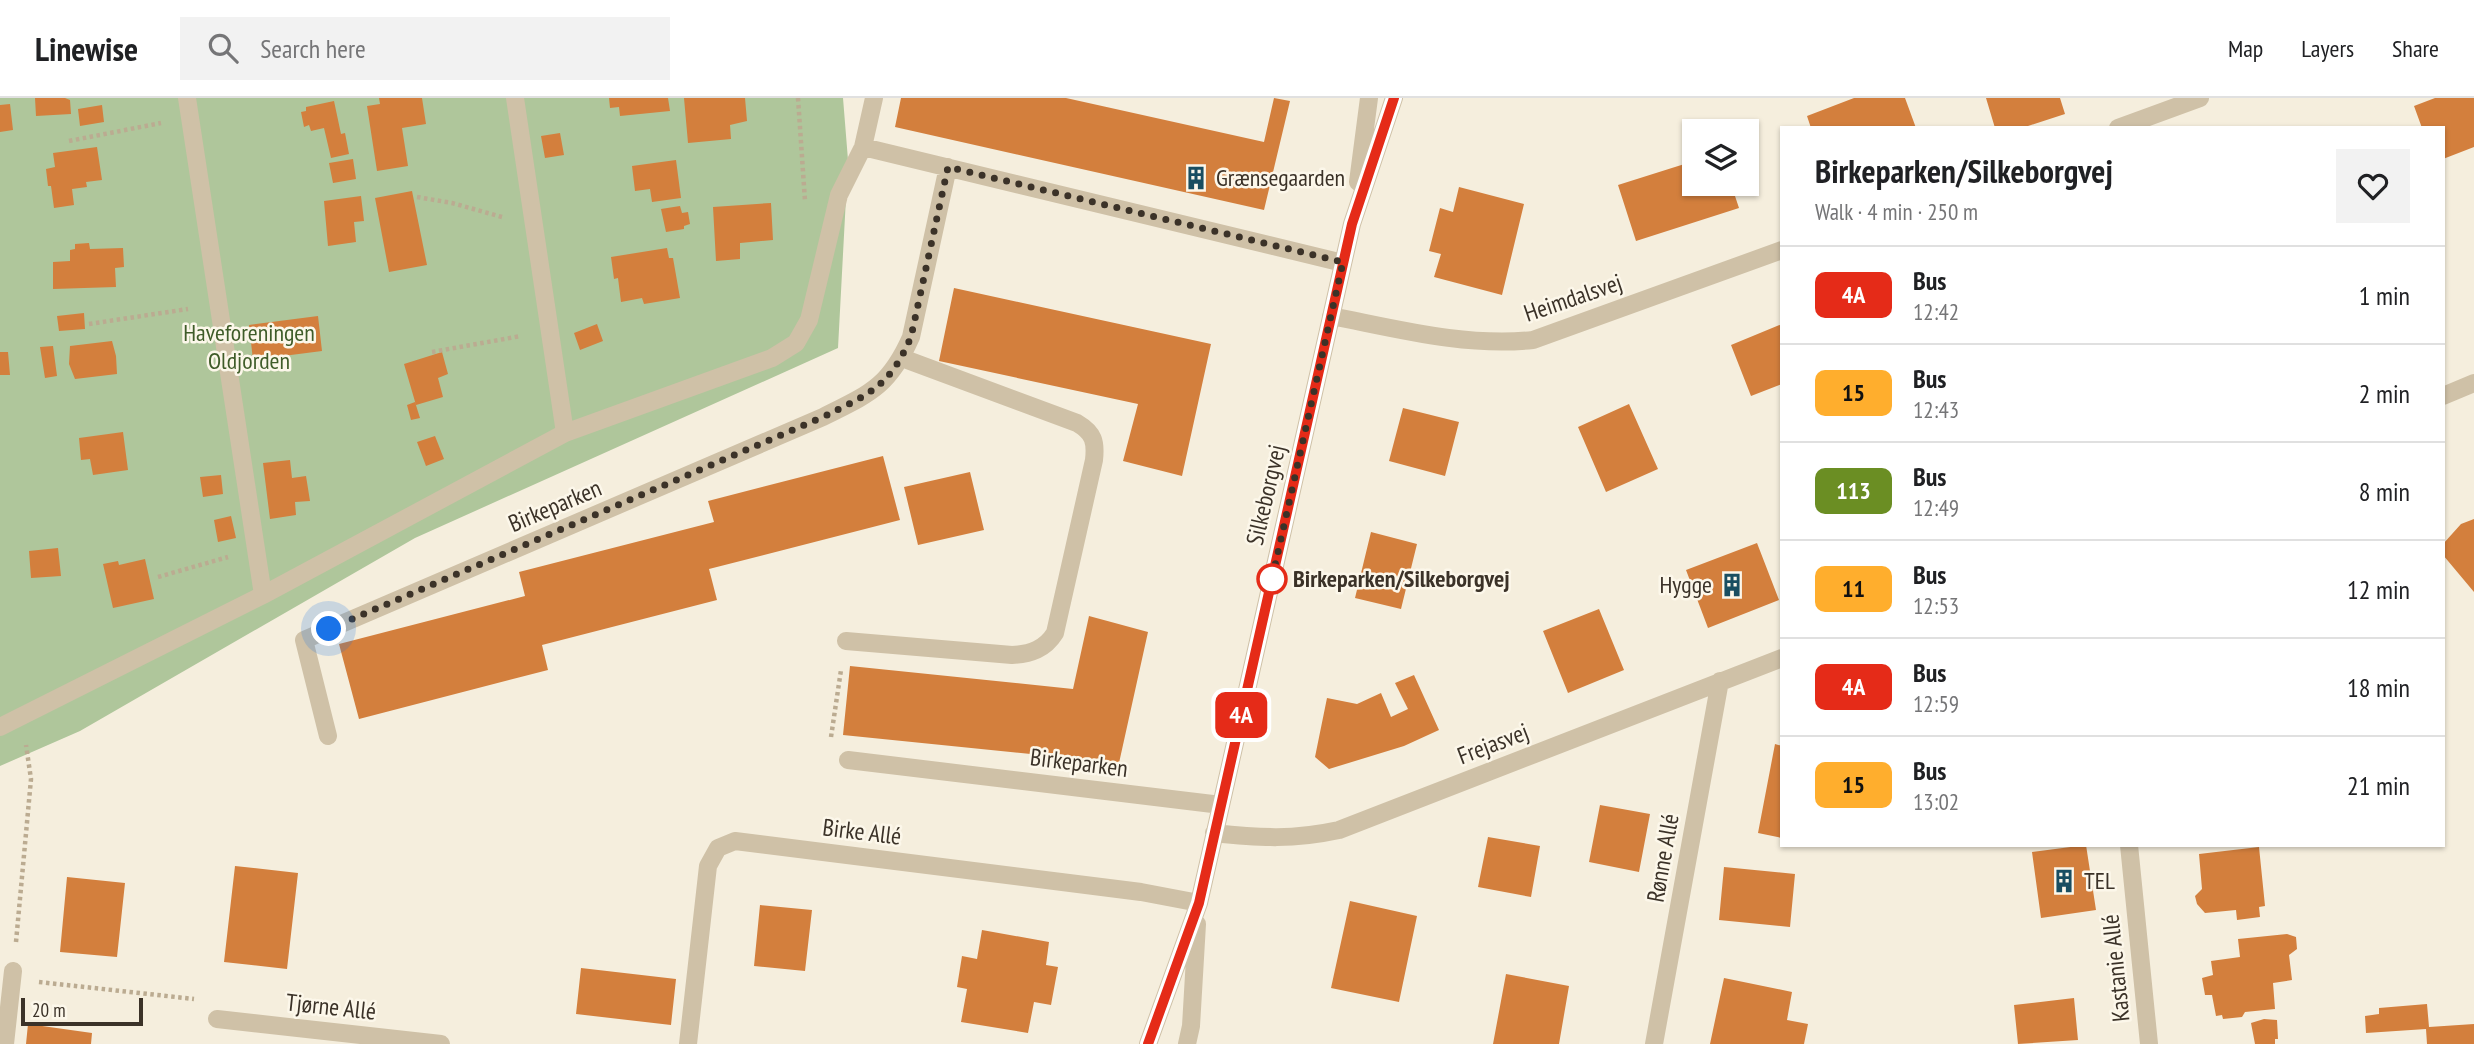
<!DOCTYPE html>
<html lang="en">
<head>
<meta charset="utf-8">
<style>
	:root { --surface:#fff; --page:#f2f2f2; --text:#202124; --muted:#757577; --line:#e0e0e0 }
	body { margin:0; font-family:"PT Sans Narrow",sans-serif; background:var(--page); color:var(--text); height:100vh; display:flex; flex-direction:column; font-size:26px; white-space:nowrap }
	* { box-sizing:border-box; margin:0 }
	p { font-size:23px; color:var(--muted) }
	.icon { flex:none; width:38px; height:38px; fill:none; stroke:currentColor; stroke-width:2; stroke-linecap:round; stroke-linejoin:round }
	.map { position:relative; flex:1; overflow:hidden }
	.side { position:absolute; left:1780px; top:28px; width:665px; height:721px; display:flex; flex-direction:column; background:var(--surface); border-radius:0px; box-shadow:0 2px 5px #0004 }
	.side>* { flex:none }
	.badge { padding:0 14px; border-radius:10px; font-size:24px; line-height:46px }
	.controls { position:absolute; left:1682px; top:21px; display:grid; gap:14px }
	.controls a { display:grid; place-items:center; width:77px; height:77px; border-radius:0px; background:var(--surface); box-shadow:0 2px 5px #0004; font-size:35px }
	.scale { position:absolute; left:21px; bottom:18px; width:122px; box-sizing:border-box; padding-left:7px; border:4px solid #3b3228; border-top:0; font-size:19px; line-height:24px; white-space:nowrap; color:#3b3228; -webkit-text-stroke:5px #fcf7ea; paint-order:stroke }
	.you { position:absolute; width:35px; height:35px; margin:-18px; border:5px solid #fff; border-radius:50%; background:#1a73e8; box-shadow:0 0 0 10px #1a73e833 }
	.map>.badge { position:absolute; translate:-50% -50%; box-shadow:0 0 0 4px #fff }
	.round { display:grid; place-items:center; flex:none; width:74px; height:74px; border-radius:0px; background:var(--page) }
	.overview { display:flex; align-items:center; justify-content:space-between; height:119px; padding:0 35px }
	h1 { font-size:33px; font-weight:700; line-height:52px }
	ul { padding:0; list-style:none }
	li { display:flex; align-items:center; gap:21px; height:98px; padding:0 35px; border-top:2px solid var(--line) }
	li div { flex:1 }
	li b { display:block; font-size:26px }
	li em { font-style:normal }
	li .badge { min-width:77px; font-weight:700; text-align:center }
	header { display:flex; align-items:center; gap:42px; box-sizing:border-box; height:98px; padding:0 35px; background:var(--surface); border-bottom:2px solid var(--line) }
	header strong { font-size:33px }
	nav { display:flex; gap:38px; margin-inline-start:auto; font-size:24px }
	.search { width:490px; height:63px; background:var(--page); display:flex; align-items:center; gap:18px; box-sizing:border-box; padding:0 24px; border-radius:0px; color:var(--muted); font-size:26px }
	.map>svg:first-child { display:block }
	.green { fill:#afc69b }
	.building { fill:#d37f3d }
	.lines { fill:none; stroke-linecap:round; stroke-linejoin:round }
	.path { stroke:#bbab91; stroke-width:4.5; stroke-dasharray:3.5 3.5; stroke-linecap:butt }
	.minor { stroke:#cfc1a7; stroke-width:18 }
	.line-casing { stroke:#fff; stroke-width:16 }
	.line { stroke:#e52b18; stroke-width:10 }
	.walk { stroke:#3b3228; stroke-width:7; stroke-dasharray:0 12.6 }
	.stop-dot { fill:#fff; stroke:#e52b18; stroke-width:3.5 }
	.labels { text-anchor:middle; stroke-width:5; stroke-linejoin:round; paint-order:stroke }
	.poi-label { font-size:24px; fill:#3b3228; stroke:#fcf7ea; text-anchor:start }
	.street-label { font-size:24px; fill:#3b3228; stroke:#fcf7ea }
	.park-label { font-size:24px; fill:#3f5c29; stroke:#fcf7ea }
	.stop-label { font-size:24px; font-weight:bold; fill:#3b3228; stroke:#fcf7ea; text-anchor:start }
</style>
</head>
<body>
<header>
<strong>Linewise</strong>
<div class="search"><svg class="icon" aria-label="search" viewBox="0 0 24 24"><circle cx="10" cy="10" r="6"/><path d="M15 15l6 6"/></svg>Search here</div>
<nav><a>Map</a><a>Layers</a><a>Share</a></nav>
</header>
<div class="map">
<svg width="2474" height="946" viewBox="0 0 2474 946">
	<rect width="100%" height="100%" fill="#f5eedd"/>
	<!-- green -->
	<path class="green" d="M0,0H843L848,62L838,250L415,440L80,633L0,668Z"/>
	<!-- building -->
	<path class="building" d="M35,0H65L70,2L71,16L36,18Z
		M379,0H422L426,26L402,30L408,68L377,73L367,8L380,6Z
		M609,0H668L670,13L620,18L619,9L610,10Z
		M684,0H745L747,23L730,27L731,41L688,45Z
		M901,0H1066L1264,44L1274,0L1290,3L1264,112L895,29Z
		M1854,0H1905L1916,30H1811L1807,18Z
		M1986,0H2060L2065,16L2022,30H1995Z
		M2435,0H2474V49L2443,61V30H2422L2414,8Z
		M334,3L341,36L345,35L349,56L331,60L324,30L311,33L309,27L304,29L301,14L306,13V9Z
		M10,6L13,32L0,34V7Z
		M102,7L104,24L80,28L78,11Z
		M560,35L564,57L545,60L541,38Z
		M97,49L102,82L86,84L87,89L72,91L74,107L54,110L51,88H48L46,71L55,69L53,55Z
		M353,61L356,81L333,85L329,65Z
		M676,62L681,100L652,104L650,91L635,93L632,68Z
		M1694,63V86H1731L1739,110L1636,143L1618,87Z
		M1459,89L1524,106L1502,197L1434,179L1441,156L1429,153L1440,110L1453,114Z
		M412,93L427,167L389,174L375,100Z
		M361,98L364,123L354,124L356,144L328,148L324,103Z
		M771,105L773,142L740,145V161L716,163L713,109Z
		M680,108L682,115L688,114L690,126L684,128V131L666,134L661,111Z
		M89,145L90,151L123,150L124,169L115,170L116,189L53,191V164L70,163V152L75,151V146Z
		M667,150L669,160H673L680,200L644,206L642,200L621,204L618,180L614,181L611,159Z
		M954,190L1211,246L1182,378L1123,363L1138,306L939,263Z
		M84,215L85,231L59,233L57,218Z
		M318,218L322,253L253,262L249,227Z
		M597,226L603,243L580,252L574,235Z
		M1782,226V286L1751,298L1731,247Z
		M112,243L116,258L117,276L75,281L69,266L70,248Z
		M53,248L57,278L45,280L40,249Z
		M0,254H8L10,277H0Z
		M442,254L448,276L438,280L443,299L416,307L404,266Z
		M415,304L420,320L411,322L407,307Z
		M1629,306L1658,371L1606,394L1578,329Z
		M1403,310L1459,324L1445,378L1389,363Z
		M123,334L128,372L93,377L90,361L81,362L79,340Z
		M435,338L444,361L426,368L417,344Z
		M883,358L900,422L709,471L717,502L542,547L548,572L359,621L339,546L525,498L519,474L714,424L708,403Z
		M290,362L292,380L306,378L310,403L295,404L296,417L270,421L263,365Z
		M970,374L984,432L918,447L904,389Z
		M221,377L223,396L203,399L200,379Z
		M231,418L236,440L218,444L214,422Z
		M2474,421V494L2443,457V446L2461,426Z
		M1371,434L1417,446L1401,511L1355,500Z
		M1757,445L1779,502L1708,530L1686,472Z
		M58,450L61,478L31,480L29,453Z
		M145,461L154,501L113,510L103,466L118,463L119,467Z
		M1599,511L1624,572L1568,595L1543,533Z
		M1089,518L1148,534L1119,665L843,637L850,568L1073,591Z
		M1414,577L1439,632L1404,648L1329,671L1315,659L1327,600L1357,606L1381,595L1391,619L1408,611L1395,585Z
		M1775,646L1782,648V740L1758,735Z
		M1600,707L1650,716L1639,774L1589,764Z
		M1488,739L1540,748L1531,799L1478,789Z
		M2086,747L2096,812L2041,820L2032,754Z
		M2259,749L2265,808L2259,809L2260,819L2237,822L2236,812L2205,815L2197,806L2195,798L2202,791L2199,756Z
		M235,768L298,775L287,871L224,864Z
		M1724,769L1795,776L1790,829L1719,822Z
		M67,779L125,785L117,859L60,854Z
		M1350,803L1417,818L1399,904L1331,890Z
		M760,807L812,812L805,873L754,868Z
		M982,832L1049,844L1046,867L1058,869L1051,907L1034,904L1028,935L961,924L967,891L957,889L962,858L977,861Z
		M2287,836L2296,839L2297,851L2289,857L2292,882L2273,885L2275,911L2245,914L2242,919L2223,921L2222,917L2216,918L2212,897H2205L2202,880L2213,877L2211,863L2240,859L2238,841Z
		M581,870L676,881L671,927L576,916Z
		M1506,876L1569,888L1559,946H1493Z
		M1724,880L1792,894L1787,922L1808,926L1804,946H1710Z
		M2074,900L2078,942L2018,946L2014,907Z
		M2427,906L2429,929L2474,926V946H2427L2426,931L2366,935L2365,918L2379,916V910Z
		M2264,921L2277,922L2278,941H2275V946H2255L2251,925Z
		M28,926L92,935L91,946H26Z"/>
	<g class="lines">
		<!-- path -->
		<path class="path" d="M798,0L805,103
			M69,43L161,25
			M417,99L452,105L502,119
			M89,226L188,211
			M432,254L521,238
			M158,479L228,459
			M831,639L841,572
			M16,844L31,681L26,647
			M39,884L194,901"/>
		<!-- minor -->
		<path class="minor" d="M187,0L263,497
			M515,0L565,335
			M2118,30L2200,0
			M863,49L1343,165
			M1358,84L1369,0
			M1331,218C1398,231 1465,249 1533,242L1782,152
			M2443,298L2474,285
			M846,543L1012,557C1031,556 1045,551 1055,535L1094,362C1096,344 1094,335 1077,325L902,260
			M0,629L263,497L565,335L772,260L796,245L809,222L839,97L863,49L874,0
			M328,638L304,542L823,319C869,296 889,289 911,239L948,69
			M848,662L1221,707
			M1214,735C1261,740 1293,742 1339,732L1782,560
			M2129,747L2149,946
			M217,921L441,946
			M5,946L13,873
			M688,946L708,768L718,750L735,743L1141,794L1199,805
			M1148,946L1199,805L1352,126L1394,0
			M1187,946L1191,928L1197,826
			M1654,946L1720,583"/>
	</g>
	<g class="lines">
		<!-- line casing -->
		<g class="line-casing">
			<path id="line" d="M1148,946L1199,805L1352,126L1394,0"/>
		</g>
		<!-- line -->
		<use href="#line" class="line"/>
		<!-- walk -->
		<path class="walk" d="M329,531L823,319C870,295 889,290 911,239L948,69L1343,164L1272,481"/>
	</g>
	<!-- icons -->
	<defs>
		<g id="building-bare" transform="scale(1.89)"><path d="M-4-6H4V6H1V3H-1V6H-4ZM-2.5-4.3h1.7v1.8h-1.7ZM.8-4.3h1.7v1.8H.8ZM-2.5-1h1.7V.8h-1.7ZM.8-1h1.7V.8H.8Z" fill="#194e61" stroke="#fcf7ea" stroke-width="2.5" paint-order="stroke"/></g>
	</defs>
	<g fill-rule="evenodd">
		<use href="#building-bare" x="1196" y="80"/>
		<use href="#building-bare" x="1732" y="487"/>
		<use href="#building-bare" x="2064" y="783"/>
	</g>
	<!-- markers -->
	<circle class="stop-dot" cx="1272" cy="481" r="14"/>
	<g class="labels">
		<!-- poi labels -->
		<g class="poi-label">
			<text x="1216" y="88">Grænsegaarden</text>
			<text x="1712" y="495" text-anchor="end">Hygge</text>
			<text x="2084" y="791">TEL</text>
		</g>
		<!-- street labels -->
		<g class="street-label">
			<text transform="translate(1573 200) rotate(-19)" y="8">Heimdalsvej</text>
			<text transform="translate(1266 397) rotate(-77)" y="8">Silkeborgvej</text>
			<text transform="translate(555 408) rotate(-23)" y="8">Birkeparken</text>
			<text transform="translate(1493 646) rotate(-21)" y="8">Frejasvej</text>
			<text transform="translate(1079 665) rotate(7)" y="8">Birkeparken</text>
			<text transform="translate(862 734) rotate(7)" y="8">Birke Allé</text>
			<text transform="translate(1663 760) rotate(-80)" y="8">Rønne Allé</text>
			<text transform="translate(2116 870) rotate(-96)" y="8">Kastanie Allé</text>
			<text transform="translate(331 909) rotate(6)" y="8">Tjørne Allé</text>
		</g>
		<!-- park labels -->
		<g class="park-label">
			<text x="249" y="243">Haveforeningen<tspan x="249" dy="28">Oldjorden</tspan></text>
		</g>
		<!-- stop labels -->
		<g class="stop-label">
			<text x="1293" y="489">Birkeparken/Silkeborgvej</text>
		</g>
	</g>
</svg>
<div class="controls">
<a><svg class="icon" aria-label="layers" viewBox="0 0 24 24"><path d="M12 4l9 5-9 5-9-5zM3 14l9 5 9-5"/></svg></a>
</div>
<div class="scale">20 m</div>
<div class="you" style="left:329px;top:531px"></div>
<b class="badge" style="left:1241px;top:617px;background:#e52b18;color:#fff">4A</b>
<section class="side">
<div class="overview"><div><h1>Birkeparken/Silkeborgvej</h1><p>Walk · 4 min · 250 m</p></div><a class="round"><svg class="icon" aria-label="heart" viewBox="0 0 24 24"><path d="M12 20l-8-8c-3-5 5-10 8-4 3-6 11-1 8 4z"/></svg></a></div>
<ul>
<li><span class="badge" style="background:#e52b18;color:#fff">4A</span><div><b>Bus</b><p>12:42</p></div><em>1 min</em></li>
<li><span class="badge" style="background:#ffae2d;color:#111">15</span><div><b>Bus</b><p>12:43</p></div><em>2 min</em></li>
<li><span class="badge" style="background:#6b8e23;color:#fff">113</span><div><b>Bus</b><p>12:49</p></div><em>8 min</em></li>
<li><span class="badge" style="background:#ffae2d;color:#111">11</span><div><b>Bus</b><p>12:53</p></div><em>12 min</em></li>
<li><span class="badge" style="background:#e52b18;color:#fff">4A</span><div><b>Bus</b><p>12:59</p></div><em>18 min</em></li>
<li><span class="badge" style="background:#ffae2d;color:#111">15</span><div><b>Bus</b><p>13:02</p></div><em>21 min</em></li>
</ul>
</section>
</div>
</body>
</html>
